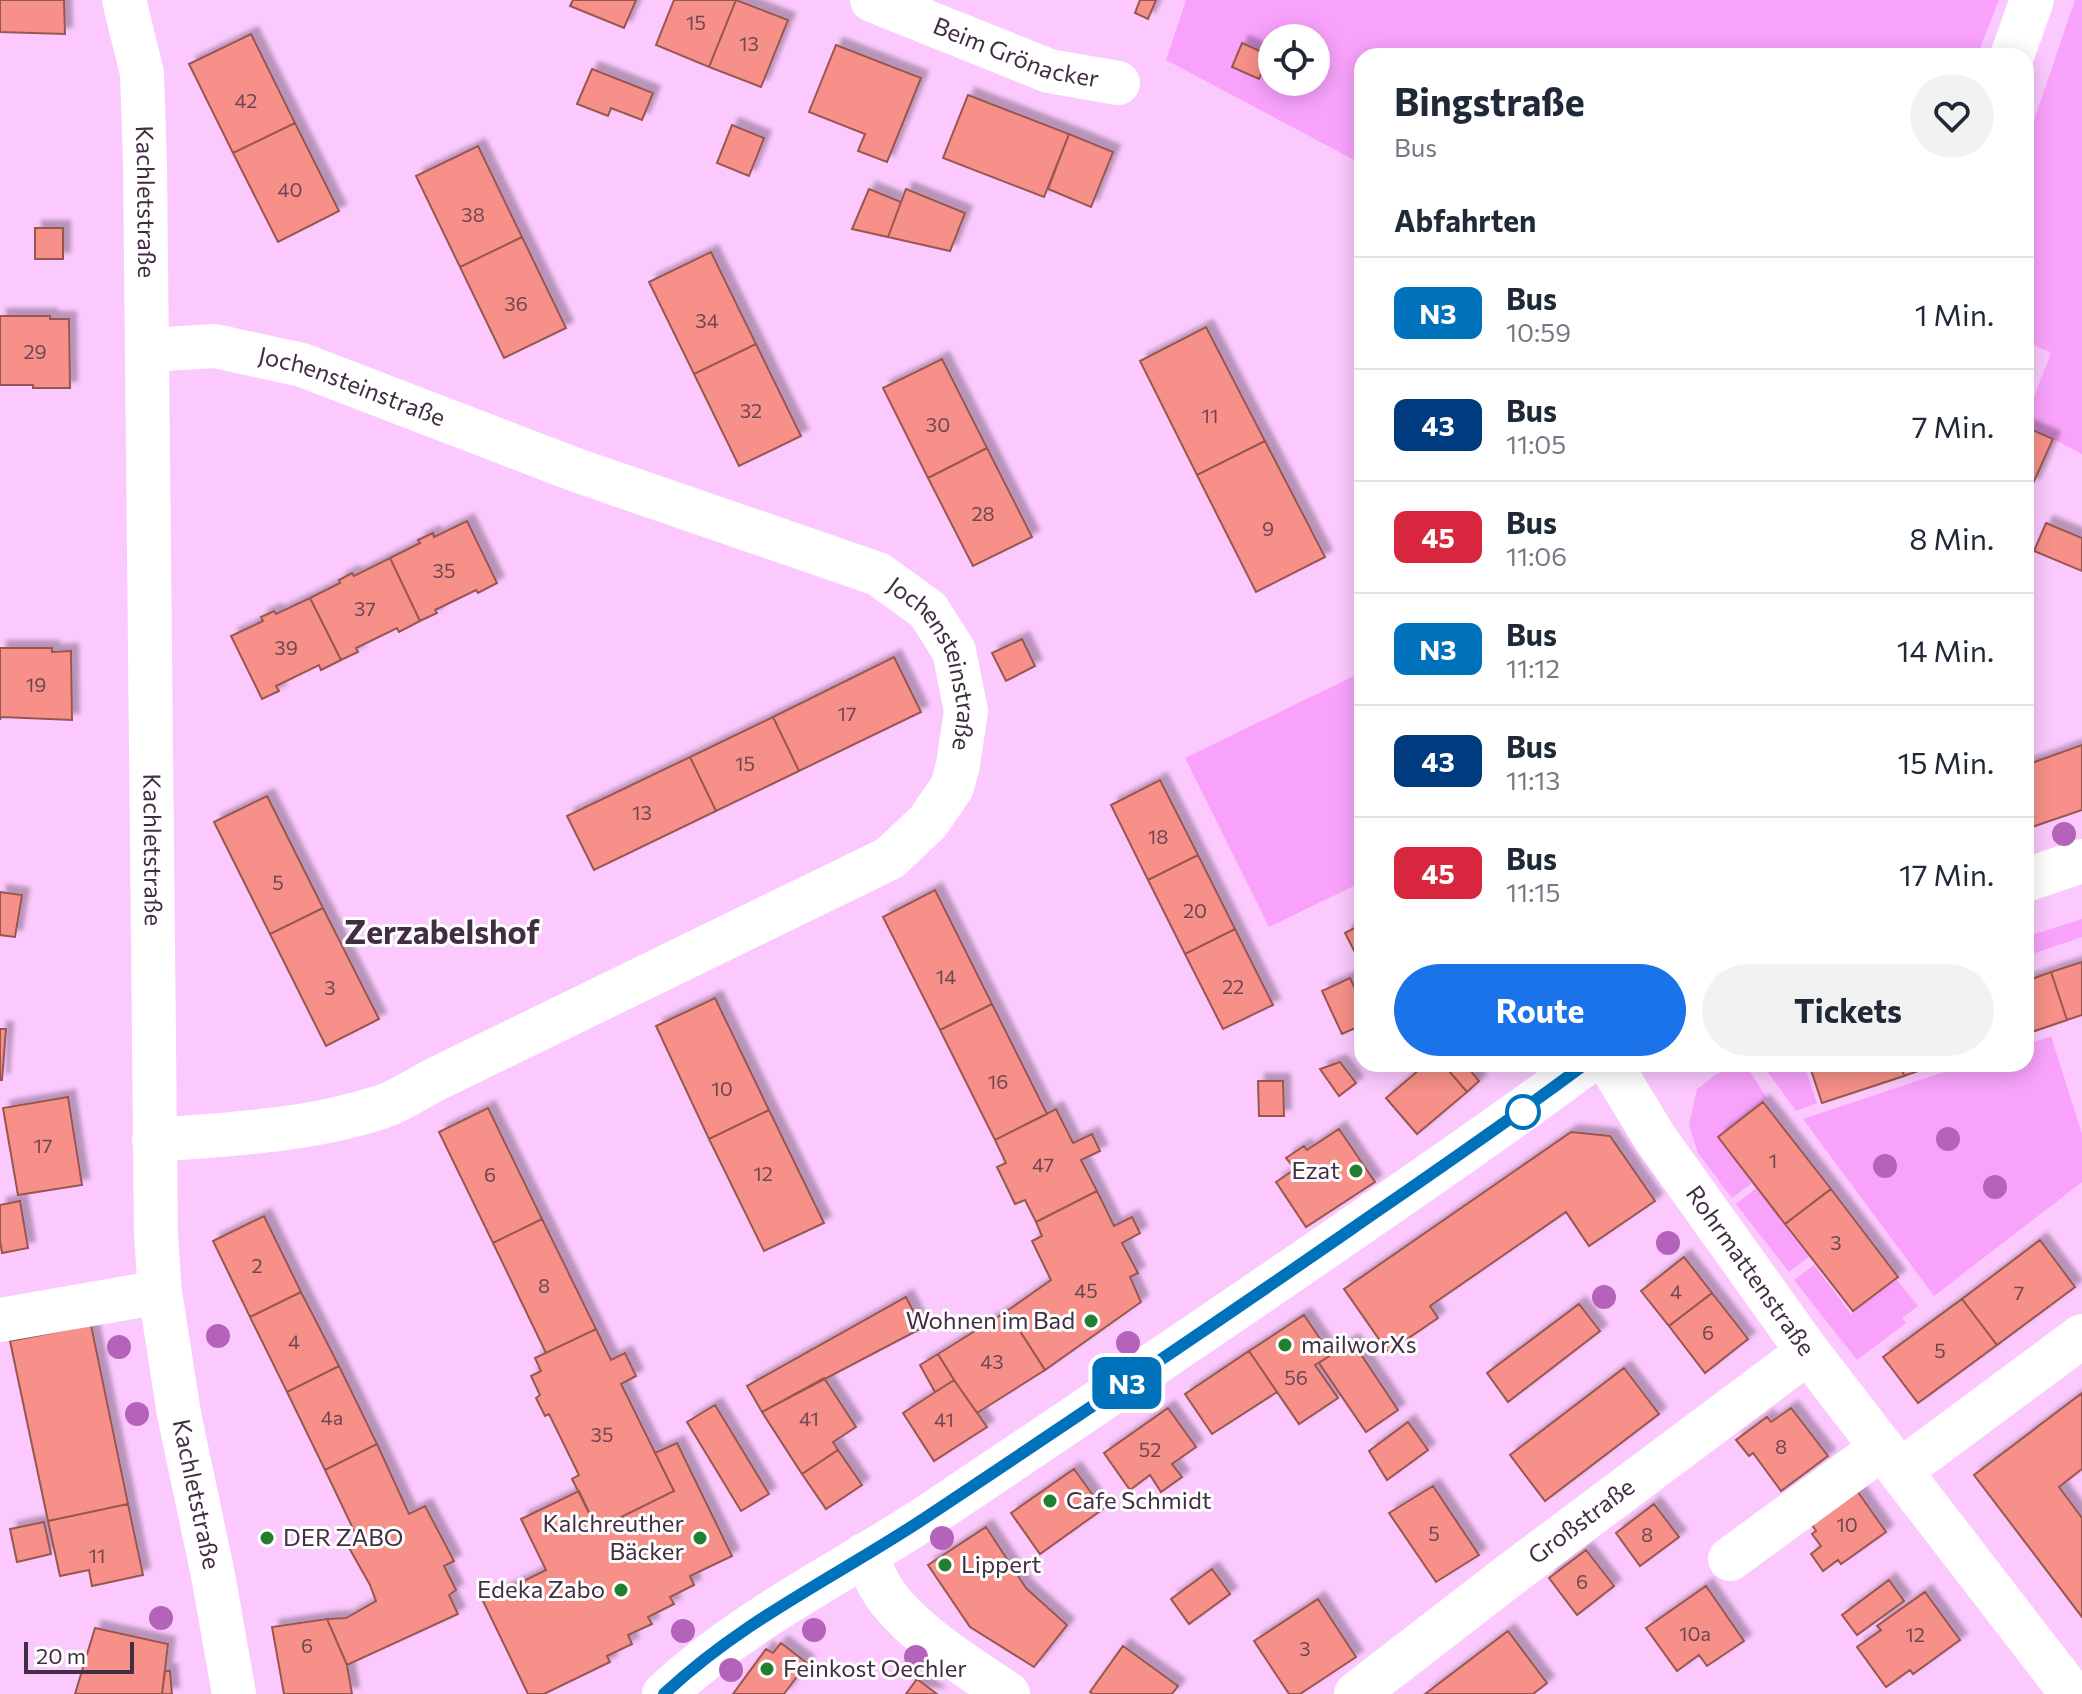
<!DOCTYPE html>
<html lang="de">
<head>
<meta charset="utf-8">
<style>
	:root { --surface:#fff; --page:#f2f2f3; --text:#1f2937; --muted:#747a83; --line:#e0e1e3; --accent:#1a73e8 }
	body { margin:0; font-family:Commissioner,sans-serif; background:var(--page); color:var(--text); height:100vh; display:flex; flex-direction:column; font-size:30px; white-space:nowrap }
	* { box-sizing:border-box; margin:0 }
	p { font-size:26px; color:var(--muted) }
	.icon { flex:none; width:44px; height:44px; fill:none; stroke:currentColor; stroke-width:2; stroke-linecap:round; stroke-linejoin:round }
	.map { position:relative; flex:1; overflow:hidden }
	.details { position:absolute; left:1354px; top:48px; width:680px; height:1024px; display:flex; flex-direction:column; background:var(--surface); border-radius:24px; box-shadow:0 4px 20px #0003 }
	.details>* { flex:none }
	.badge { padding:0 16px; border-radius:12px; font-size:28px; line-height:52px }
	.fabs { position:absolute; left:1258px; top:24px; display:grid; gap:16px }
	.fabs a { display:grid; place-items:center; width:72px; height:72px; border-radius:50%; background:var(--surface); box-shadow:0 4px 20px #0003; font-size:40px }
	.scale { position:absolute; left:24px; bottom:20px; width:110px; box-sizing:border-box; padding-left:8px; border:4px solid #422e43; border-top:0; font-size:22px; line-height:28px; white-space:nowrap; color:#422e43; -webkit-text-stroke:6px #fefefe; paint-order:stroke }
	.map>.badge { position:absolute; translate:-50% -50%; box-shadow:0 0 0 4px #fff }
	h2 { padding:0 40px; font-size:30px; line-height:72px }
	.round { display:grid; place-items:center; flex:none; width:84px; height:84px; border-radius:42px; background:var(--page) }
	.summary { display:flex; align-items:center; justify-content:space-between; height:136px; padding:0 40px }
	h1 { font-size:38px; font-weight:700; line-height:60px }
	.action { display:flex; gap:16px; margin-top:auto; padding:16px 40px }
	.action a { flex:1; height:92px; border-radius:48px; background:var(--accent); color:#fff; font-size:32px; font-weight:700; line-height:92px; text-align:center }
	.action a+a { background:var(--page); color:var(--text) }
	ul { padding:0; list-style:none }
	li { display:flex; align-items:center; gap:24px; height:112px; padding:0 40px; border-top:2px solid var(--line) }
	li div { flex:1 }
	li b { display:block; font-size:30px }
	li em { font-style:normal }
	li .badge { min-width:88px; font-weight:700; text-align:center }
	.map>svg:first-child { display:block }
	.green { fill:#f8a2fc; fill-rule:evenodd }
	.building { fill:#f79088; stroke:#985751; stroke-width:2; filter:url(#shadow) }
	.lines { fill:none; stroke-linecap:round; stroke-linejoin:round }
	.minor { stroke:#fff; stroke-width:44 }
	.tree { fill:#b562ba }
	.line-casing { stroke:#fff; stroke-width:18 }
	.line { stroke:#0072bc; stroke-width:12 }
	.stop-dot { fill:#fff; stroke:#0072bc; stroke-width:4 }
	.poi-dot { fill:#237f30; stroke:#fefefe; stroke-width:3 }
	.labels { text-anchor:middle; stroke-width:6; stroke-linejoin:round; paint-order:stroke }
	.number-label { font-size:20px; fill:#6f4654 }
	.street-label { font-size:24px; fill:#422e43; stroke:#fefefe }
	.poi-label { font-size:24px; fill:#422e43; stroke:#fefefe; text-anchor:start }
	.district-label { font-size:32px; font-weight:bold; fill:#422e43; stroke:#fefefe }
</style>
</head>
<body>
<div class="map">
<svg width="2082" height="1694" viewBox="0 0 2082 1694">
	<defs>
		<filter id="shadow"><feDropShadow dx="7" dy="-7" stdDeviation="2" flood-color="#0004"/></filter>
	</defs>
	<rect width="100%" height="100%" fill="#fbc9fd"/>
	<!-- green -->
	<path class="green" d="M1186,0H1999L1977,56H1362V164L1166,60ZM1272,38H1316V82H1272Z
		M2075,0H2082V454L2026,425V417L2051,353L2026,341V144Z
		M1362,672V882L1269,927L1185,758Z
		M2082,919V937L2026,956V937Z
		M2051,1036L2082,1134V1182L1934,1296L1803,1119L1968,1064H2026V1045Z
		M1745,1064L1767,1098L1717,1137L1752,1183L1732,1198L1698,1153L1689,1125L1697,1089L1717,1074Z
		M1762,1064H1804L1817,1103L1796,1111Z
		M1756,1188L1809,1257L1789,1272L1736,1204Z
		M1814,1265L1851,1314L1897,1280L1918,1306L1902,1318L1906,1323L1857,1360L1794,1280Z"/>
	<!-- building -->
	<path class="building" d="M0,0H64L65,34L0,32Z
		M573,0H636L624,28L570,6Z
		M674,0H736L709,67L656,45Z
		M736,0L788,20L761,87L709,67Z
		M1140,0H1156L1148,19L1135,13Z
		M251,34L295,123L233,153L189,64Z
		M1242,43L1269,55L1259,79L1232,67Z
		M836,45L921,78L887,162L858,151L865,134L809,112Z
		M592,69L653,93L642,120L611,108L608,116L577,104Z
		M968,95L1069,134L1044,197L943,158Z
		M295,123L339,211L278,242L233,153Z
		M732,125L764,138L749,176L717,163Z
		M1069,134L1113,152L1091,207L1048,189Z
		M478,146L522,237L460,267L416,176Z
		M869,189L901,202L888,237L852,229Z
		M906,189L965,213L950,251L888,237Z
		M35,228H63V259H35Z
		M522,237L566,328L504,358L460,267Z
		M711,252L756,344L694,374L649,282Z
		M0,316H50V319H69L70,388H33V385H0Z
		M1206,327L1265,441L1197,475L1140,361Z
		M756,344L801,436L739,466L694,374Z
		M942,359L987,448L928,478L883,388Z
		M2026,427L2053,439L2032,486L2026,483Z
		M1265,441L1325,557L1256,592L1197,475Z
		M987,448L1032,537L973,566L928,478Z
		M467,521L497,583L478,593L476,590L435,610L437,613L420,621L390,558L420,543L418,540L433,533L434,537Z
		M2046,523L2082,538V571L2034,551Z
		M390,558L420,621L399,632L397,628L356,648L358,652L341,660L310,598L340,583L339,580L352,573L354,576Z
		M310,598L341,660L321,670L319,665L276,686L279,691L262,699L231,636L263,621L261,617L274,611L276,614Z
		M1022,639L1035,666L1006,681L992,653Z
		M0,648H52V652L71,651L72,720L1,717L0,720Z
		M894,657L921,712L799,771L773,717Z
		M773,717L799,771L716,811L690,757Z
		M2082,745V810L2026,829V765Z
		M690,757L716,811L594,870L567,816Z
		M1160,780L1198,855L1148,880L1111,805Z
		M267,796L323,908L270,934L214,822Z
		M1198,855L1235,929L1185,954L1148,880Z
		M935,890L992,1004L940,1030L883,917Z
		M0,892L22,895L15,937L0,935Z
		M323,908L379,1019L326,1046L270,934Z
		M1362,924V966L1345,933Z
		M1235,929L1273,1005L1223,1029L1185,954Z
		M2082,962V1015L2067,1020L2051,972Z
		M2051,972L2067,1020L2026,1034V981Z
		M1350,978L1362,1003V1025L1342,1034L1322,991Z
		M715,998L769,1110L709,1139L656,1026Z
		M992,1004L1047,1114L995,1140L940,1030Z
		M0,1029H6L2,1080H0Z
		M1340,1062L1356,1083L1339,1096L1320,1069Z
		M1426,1064H1443L1467,1092L1417,1134L1386,1098Z
		M1443,1064H1465L1479,1081L1467,1092Z
		M1809,1064H1900L1904,1076L1822,1103Z
		M1900,1064H1938L1904,1076Z
		M1258,1081H1283L1284,1116H1259Z
		M68,1097L82,1185L18,1195L3,1108Z
		M1763,1102L1831,1189L1785,1224L1718,1137Z
		M488,1108L542,1219L493,1243L439,1132Z
		M1056,1109L1073,1143L1092,1134L1100,1151L1081,1160L1097,1191L1036,1222L1025,1200L1015,1204L997,1167L1006,1163L995,1140Z
		M769,1110L824,1223L764,1251L709,1139Z
		M1339,1129L1375,1182L1306,1227L1276,1182L1295,1169L1286,1158L1304,1146L1307,1150Z
		M1571,1132L1610,1136L1655,1201L1589,1246L1566,1212L1430,1306L1438,1318L1388,1352L1344,1289Z
		M1831,1189L1898,1277L1853,1311L1785,1224Z
		M1097,1191L1114,1226L1132,1217L1140,1233L1122,1243L1138,1273L1130,1277L1141,1302L1045,1370L1007,1311L1051,1280L1032,1241L1042,1236L1036,1222Z
		M20,1201L28,1248L2,1253L0,1240V1205Z
		M264,1216L301,1292L250,1317L213,1241Z
		M542,1219L596,1329L546,1353L493,1243Z
		M2040,1240L2075,1287L1997,1345L1962,1299Z
		M1684,1257L1712,1293L1669,1326L1641,1291Z
		M301,1292L339,1366L287,1392L250,1317Z
		M1712,1293L1748,1339L1705,1373L1669,1326Z
		M906,1297L922,1328L762,1412L747,1386Z
		M1962,1299L1997,1345L1918,1403L1883,1357Z
		M1579,1304L1600,1331L1508,1402L1487,1373Z
		M1007,1311L1045,1370L977,1413L954,1380L938,1354Z
		M1304,1315L1331,1355L1315,1365L1338,1398L1299,1424L1249,1351Z
		M91,1325L128,1504L48,1521L10,1341Z
		M596,1329L611,1360L625,1353L636,1376L621,1384L674,1491L597,1529L572,1479L579,1475L549,1414L545,1416L536,1398L540,1395L531,1376L541,1371L535,1358Z
		M1352,1341L1398,1410L1366,1432L1319,1363Z
		M1249,1351L1277,1392L1212,1434L1185,1394Z
		M938,1354L954,1380L935,1392L920,1365Z
		M339,1366L377,1444L325,1470L287,1392Z
		M1624,1368L1659,1414L1545,1501L1510,1455Z
		M824,1378L856,1427L833,1442L838,1450L802,1474L762,1412Z
		M954,1380L987,1427L934,1461L903,1413Z
		M2082,1393V1469L2059,1487L2082,1518V1617L1974,1475Z
		M715,1405L769,1494L741,1511L687,1422Z
		M1168,1408L1196,1447L1172,1464L1182,1477L1161,1492L1150,1475L1130,1490L1104,1453Z
		M1791,1408L1828,1456L1781,1491L1753,1453L1749,1456L1736,1440L1767,1417L1771,1422Z
		M1408,1422L1428,1450L1387,1480L1369,1451Z
		M677,1443L732,1556L690,1576L694,1585L670,1597L674,1604L648,1617L652,1624L628,1635L632,1644L607,1656L610,1662L544,1694H528L483,1601L546,1570L521,1519L579,1491L597,1529L674,1491L655,1453Z
		M377,1444L409,1514L425,1506L454,1561L444,1566L456,1590L449,1595L458,1614L347,1665L327,1619L346,1618L376,1601L370,1585L348,1546L359,1541L325,1470Z
		M838,1450L862,1485L826,1509L802,1474Z
		M1074,1469L1103,1509L1040,1554L1011,1513Z
		M1853,1485L1886,1532L1841,1564L1838,1560L1823,1571L1811,1554L1821,1546L1812,1534L1816,1531L1808,1519Z
		M1433,1486L1479,1555L1436,1582L1389,1513Z
		M128,1504L143,1575L92,1586L89,1570L60,1576L48,1521Z
		M1654,1504L1679,1537L1640,1566L1616,1533Z
		M44,1522L51,1554L17,1562L10,1529Z
		M986,1527L1026,1588L1067,1625L1034,1667L970,1627L928,1565Z
		M1586,1550L1614,1586L1577,1615L1549,1578Z
		M1212,1569L1230,1594L1189,1624L1171,1599Z
		M1889,1580L1904,1601L1857,1635L1842,1615Z
		M1706,1586L1744,1641L1707,1666L1699,1655L1677,1671L1646,1628Z
		M1925,1592L1960,1640L1913,1674L1910,1670L1886,1687L1857,1647L1881,1630L1877,1626Z
		M1318,1599L1356,1657L1300,1694H1289L1254,1641Z
		M327,1619L347,1665L352,1694H284L272,1627Z
		M95,1628L168,1644L162,1694H75Z
		M1508,1631L1547,1683L1533,1694H1425Z
		M781,1643L807,1663L784,1694H733L766,1649L773,1653Z
		M1123,1646L1178,1686L1172,1694H1093L1090,1692Z
		M165,1671H170L172,1694H162Z
		M917,1679L937,1694H906Z"/>
	<g class="lines">
		<!-- minor -->
		<g class="minor">
			<path id="s1" d="M124,0L142,73L145,163L156,1236L160,1292L179,1414L213,1575L234,1694"/>
			<path id="s2" d="M872,0L1049,71L1118,83"/>
			<path d="M2012,56L2032,0"/>
			<path id="s3" d="M148,350L215,346L302,365L576,470L878,574L928,610L954,651L966,711L958,765L952,787L928,822L890,858L436,1079C418,1088 400,1101 381,1107C308,1131 230,1134 154,1140"/>
			<path d="M2026,880L2082,861"/>
			<path id="s4" d="M1610,1064L1655,1138L1808,1352L2072,1694"/>
			<path d="M0,1320L160,1292"/>
			<path d="M1900,1471L2082,1336"/>
			<path d="M864,1555C871,1568 877,1582 885,1594C912,1633 970,1668 1008,1694"/>
			<path d="M1730,1559L1882,1448"/>
			<path d="M664,1694C748,1616 845,1572 939,1509C1076,1417 1213,1325 1349,1231C1428,1176 1508,1122 1585,1064"/>
			<path id="s5" d="M1356,1694L1510,1575L1808,1352"/>
		</g>
	</g>
	<!-- trees -->
	<g class="tree">
		<circle cx="2064" cy="834" r="12"/>
		<circle cx="1948" cy="1139" r="12"/>
		<circle cx="1885" cy="1166" r="12"/>
		<circle cx="1995" cy="1187" r="12"/>
		<circle cx="1668" cy="1243" r="12"/>
		<circle cx="1604" cy="1297" r="12"/>
		<circle cx="218" cy="1336" r="12"/>
		<circle cx="1128" cy="1343" r="12"/>
		<circle cx="119" cy="1347" r="12"/>
		<circle cx="137" cy="1414" r="12"/>
		<circle cx="942" cy="1538" r="12"/>
		<circle cx="161" cy="1618" r="12"/>
		<circle cx="814" cy="1630" r="12"/>
		<circle cx="683" cy="1631" r="12"/>
		<circle cx="916" cy="1657" r="12"/>
		<circle cx="731" cy="1670" r="12"/>
	</g>
	<g class="lines">
		<!-- line casing -->
		<g class="line-casing">
			<path id="line" d="M664,1694C745,1618 838,1576 928,1516C1071,1421 1213,1325 1353,1228C1431,1174 1509,1121 1585,1064"/>
		</g>
		<!-- line -->
		<use href="#line" class="line"/>
	</g>
	<!-- markers -->
	<circle class="stop-dot" cx="1523" cy="1112" r="16"/>
	<g class="poi-dot">
		<circle cx="1356" cy="1171" r="8"/>
		<circle cx="1091" cy="1321" r="8"/>
		<circle cx="1285" cy="1345" r="8"/>
		<circle cx="1050" cy="1501" r="8"/>
		<circle cx="267" cy="1538" r="8"/>
		<circle cx="700" cy="1538" r="8"/>
		<circle cx="945" cy="1565" r="8"/>
		<circle cx="621" cy="1590" r="8"/>
		<circle cx="767" cy="1669" r="8"/>
	</g>
	<g class="labels">
		<!-- number labels -->
		<g class="number-label">
			<text x="696" y="30">15</text>
			<text x="749" y="51">13</text>
			<text x="246" y="108">42</text>
			<text x="290" y="197">40</text>
			<text x="473" y="222">38</text>
			<text x="516" y="311">36</text>
			<text x="707" y="328">34</text>
			<text x="35" y="359">29</text>
			<text x="751" y="418">32</text>
			<text x="1210" y="423">11</text>
			<text x="938" y="432">30</text>
			<text x="983" y="521">28</text>
			<text x="1268" y="536">9</text>
			<text x="444" y="578">35</text>
			<text x="365" y="616">37</text>
			<text x="286" y="655">39</text>
			<text x="36" y="692">19</text>
			<text x="847" y="721">17</text>
			<text x="745" y="771">15</text>
			<text x="642" y="820">13</text>
			<text x="1158" y="844">18</text>
			<text x="278" y="890">5</text>
			<text x="1195" y="918">20</text>
			<text x="946" y="984">14</text>
			<text x="1233" y="994">22</text>
			<text x="330" y="995">3</text>
			<text x="998" y="1089">16</text>
			<text x="722" y="1096">10</text>
			<text x="43" y="1153">17</text>
			<text x="1773" y="1168">1</text>
			<text x="1043" y="1172">47</text>
			<text x="763" y="1181">12</text>
			<text x="490" y="1182">6</text>
			<text x="1836" y="1250">3</text>
			<text x="257" y="1273">2</text>
			<text x="544" y="1293">8</text>
			<text x="1086" y="1298">45</text>
			<text x="1676" y="1299">4</text>
			<text x="2019" y="1300">7</text>
			<text x="1708" y="1340">6</text>
			<text x="294" y="1349">4</text>
			<text x="1940" y="1358">5</text>
			<text x="992" y="1369">43</text>
			<text x="1296" y="1385">56</text>
			<text x="332" y="1425">4a</text>
			<text x="809" y="1426">41</text>
			<text x="944" y="1427">41</text>
			<text x="602" y="1442">35</text>
			<text x="1781" y="1454">8</text>
			<text x="1150" y="1457">52</text>
			<text x="1847" y="1532">10</text>
			<text x="1434" y="1541">5</text>
			<text x="1647" y="1542">8</text>
			<text x="97" y="1563">11</text>
			<text x="1582" y="1589">6</text>
			<text x="1695" y="1641">10a</text>
			<text x="1915" y="1642">12</text>
			<text x="307" y="1653">6</text>
			<text x="1305" y="1656">3</text>
		</g>
		<!-- street labels -->
		<g class="street-label">
			<text dy="8" stroke="none"><textPath href="#s2" startOffset="154">Beim Grönacker</textPath></text>
			<text dy="8" stroke="none"><textPath href="#s1" startOffset="204">Kachletstraße</textPath></text>
			<text dy="8" stroke="none"><textPath href="#s3" startOffset="210">Jochensteinstraße</textPath></text>
			<text dy="8" stroke="none"><textPath href="#s3" startOffset="882">Jochensteinstraße</textPath></text>
			<text dy="8" stroke="none"><textPath href="#s1" startOffset="852">Kachletstraße</textPath></text>
			<text dy="8" stroke="none"><textPath href="#s4" startOffset="250">Rohrmattenstraße</textPath></text>
			<text dy="8" stroke="none"><textPath href="#s1" startOffset="1500">Kachletstraße</textPath></text>
			<text dy="8" stroke="none"><textPath href="#s5" startOffset="284">Großstraße</textPath></text>
		</g>
		<!-- poi labels -->
		<g class="poi-label">
			<text x="1340" y="1179" text-anchor="end">Ezat</text>
			<text x="1075" y="1329" text-anchor="end">Wohnen im Bad</text>
			<text x="1301" y="1353">mailworXs</text>
			<text x="1066" y="1509">Cafe Schmidt</text>
			<text x="684" y="1532" text-anchor="end">Kalchreuther<tspan x="684" dy="28">Bäcker</tspan></text>
			<text x="283" y="1546">DER ZABO</text>
			<text x="961" y="1573">Lippert</text>
			<text x="605" y="1598" text-anchor="end">Edeka Zabo</text>
			<text x="783" y="1677">Feinkost Oechler</text>
		</g>
		<!-- district labels -->
		<g class="district-label">
			<text x="442" y="944">Zerzabelshof</text>
		</g>
	</g>
</svg>
<div class="fabs">
<a><svg class="icon" aria-label="locate" viewBox="0 0 24 24"><circle cx="12" cy="12" r="6"/><path d="M12 2v4M12 18v4M2 12h4M18 12h4"/></svg></a>
</div>
<div class="scale">20 m</div>
<b class="badge" style="left:1127px;top:1383px;background:#0072bc;color:#fff">N3</b>
<section class="details">
<div class="summary"><div><h1>Bingstraße</h1><p>Bus</p></div><a class="round"><svg class="icon" aria-label="heart" viewBox="0 0 24 24"><path d="M12 20l-8-8c-3-5 5-10 8-4 3-6 11-1 8 4z"/></svg></a></div>
<h2>Abfahrten</h2>
<ul>
<li><span class="badge" style="background:#0072bc;color:#fff">N3</span><div><b>Bus</b><p>10:59</p></div><em>1 Min.</em></li>
<li><span class="badge" style="background:#003b80;color:#fff">43</span><div><b>Bus</b><p>11:05</p></div><em>7 Min.</em></li>
<li><span class="badge" style="background:#d7263d;color:#fff">45</span><div><b>Bus</b><p>11:06</p></div><em>8 Min.</em></li>
<li><span class="badge" style="background:#0072bc;color:#fff">N3</span><div><b>Bus</b><p>11:12</p></div><em>14 Min.</em></li>
<li><span class="badge" style="background:#003b80;color:#fff">43</span><div><b>Bus</b><p>11:13</p></div><em>15 Min.</em></li>
<li><span class="badge" style="background:#d7263d;color:#fff">45</span><div><b>Bus</b><p>11:15</p></div><em>17 Min.</em></li>
</ul>
<div class="action"><a>Route</a><a>Tickets</a></div>
</section>
</div>
</body>
</html>
